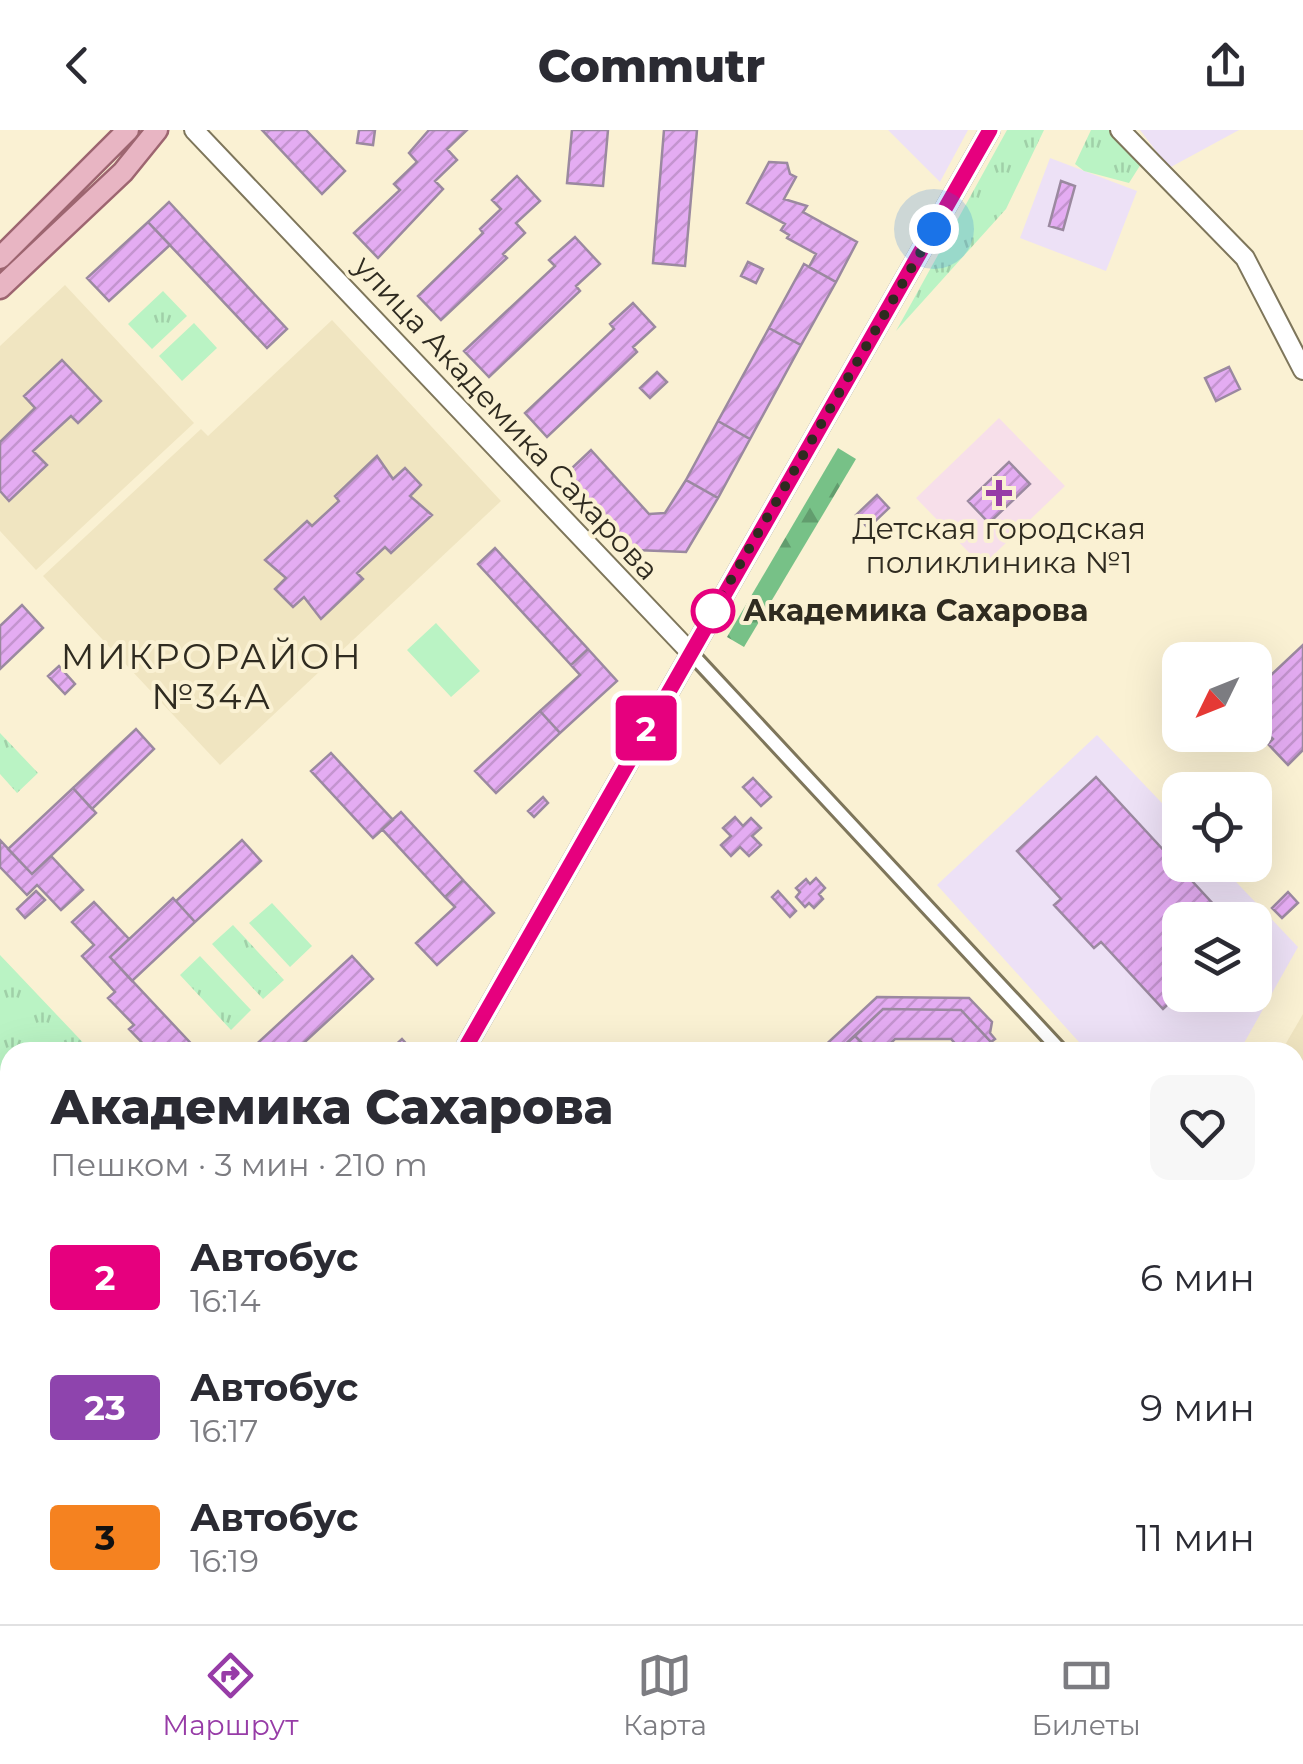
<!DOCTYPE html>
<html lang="ru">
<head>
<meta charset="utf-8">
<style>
	:root { --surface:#fff; --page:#f7f7f7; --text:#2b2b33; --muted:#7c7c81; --line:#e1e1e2; --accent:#973ca7 }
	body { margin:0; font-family:Montserrat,sans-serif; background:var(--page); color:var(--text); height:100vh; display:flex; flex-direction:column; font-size:38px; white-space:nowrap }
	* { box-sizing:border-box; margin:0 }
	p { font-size:32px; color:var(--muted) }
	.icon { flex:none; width:55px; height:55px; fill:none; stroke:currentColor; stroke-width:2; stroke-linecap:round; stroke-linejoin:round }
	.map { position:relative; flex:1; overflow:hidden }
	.sheet { position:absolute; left:0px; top:912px; width:1305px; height:582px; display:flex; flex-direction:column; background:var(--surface); border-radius:30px 30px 0 0; box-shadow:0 10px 40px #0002 }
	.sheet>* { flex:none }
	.badge { padding:0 20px; border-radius:8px; font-size:35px; line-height:65px }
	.needle { width:65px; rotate:227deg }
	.controls { position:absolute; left:1162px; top:512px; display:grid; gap:20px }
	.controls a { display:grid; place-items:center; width:110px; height:110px; border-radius:20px; background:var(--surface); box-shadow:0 10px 40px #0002; font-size:50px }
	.you { position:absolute; width:50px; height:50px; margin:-25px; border:8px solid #fff; border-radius:50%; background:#1a73e8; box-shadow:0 0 0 15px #1a73e833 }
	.map>.badge { position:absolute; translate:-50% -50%; box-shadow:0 0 0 5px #fff }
	.round { display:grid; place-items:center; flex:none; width:105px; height:105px; border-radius:20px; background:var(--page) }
	.headline { display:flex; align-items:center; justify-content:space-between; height:170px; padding:0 50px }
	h1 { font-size:48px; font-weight:800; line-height:75px }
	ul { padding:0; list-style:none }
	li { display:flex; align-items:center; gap:30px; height:130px; padding:0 50px }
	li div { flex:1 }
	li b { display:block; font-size:38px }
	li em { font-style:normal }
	li .badge { min-width:110px; font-weight:700; text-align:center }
	header { display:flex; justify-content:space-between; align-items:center; height:130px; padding:0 50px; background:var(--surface); font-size:45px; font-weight:800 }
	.tab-bar { display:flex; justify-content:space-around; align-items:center; height:140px; border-top:2px solid var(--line); background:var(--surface); font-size:28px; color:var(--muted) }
	.tab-bar a { display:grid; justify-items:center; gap:5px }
	.tab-bar .on { color:var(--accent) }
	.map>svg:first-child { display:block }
	.commercial { fill:#ede1f6; fill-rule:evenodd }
	.built { fill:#f0e5c1 }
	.medical { fill:#f7dfea }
	.grass { fill:url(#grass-tufts) }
	.forest { fill:url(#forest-firs) }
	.pitch { fill:#baf3c4 }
	.building { fill:url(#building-hatch); stroke:#9b89a0; stroke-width:2.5 }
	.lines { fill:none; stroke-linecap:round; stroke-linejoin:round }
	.street-casing { stroke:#7e765b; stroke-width:18 }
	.secondary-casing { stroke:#7e765b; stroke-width:22 }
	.primary-casing { stroke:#9d6570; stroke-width:25 }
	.street { stroke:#fff; stroke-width:12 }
	.secondary { stroke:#fff; stroke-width:18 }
	.primary { stroke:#e8b5c3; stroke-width:20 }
	.line-casing { stroke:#fff; stroke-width:22 }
	.line { stroke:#e6007e; stroke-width:15 }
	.walk { stroke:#2f2b20; stroke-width:10; stroke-dasharray:0 18 }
	.poi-dot { fill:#973ca7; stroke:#faf1d3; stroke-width:4 }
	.stop-dot { fill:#fff; stroke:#e6007e; stroke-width:5 }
	.labels { text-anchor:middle; stroke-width:8; stroke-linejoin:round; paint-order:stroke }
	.street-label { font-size:30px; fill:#2f2b20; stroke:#faf1d3 }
	.poi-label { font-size:30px; fill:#2f2b20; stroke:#faf1d3 }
	.stop-label { font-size:30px; font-weight:bold; fill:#2f2b20; stroke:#faf1d3; text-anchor:start }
	.quarter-label { font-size:35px; letter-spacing:2.5px; fill:#2f2b20; stroke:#faf1d3 }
</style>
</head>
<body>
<header><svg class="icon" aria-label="back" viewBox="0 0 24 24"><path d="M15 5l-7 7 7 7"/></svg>Commutr<svg class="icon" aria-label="share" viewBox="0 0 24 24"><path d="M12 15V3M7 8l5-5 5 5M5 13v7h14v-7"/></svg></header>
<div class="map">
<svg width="1303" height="1494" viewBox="0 0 1303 1494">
	<defs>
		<pattern id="grass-tufts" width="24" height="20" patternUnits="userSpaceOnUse" patternTransform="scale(2.5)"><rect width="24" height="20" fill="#baf3c4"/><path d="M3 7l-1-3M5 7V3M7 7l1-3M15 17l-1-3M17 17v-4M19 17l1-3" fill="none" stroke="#a0d0a8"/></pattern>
		<pattern id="forest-firs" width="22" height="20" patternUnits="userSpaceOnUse" patternTransform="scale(2.5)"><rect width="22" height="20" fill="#77c187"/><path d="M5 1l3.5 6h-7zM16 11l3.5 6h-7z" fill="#629d6e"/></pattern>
		<pattern id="building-hatch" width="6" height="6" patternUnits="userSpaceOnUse" patternTransform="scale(2.5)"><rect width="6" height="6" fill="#e4acf2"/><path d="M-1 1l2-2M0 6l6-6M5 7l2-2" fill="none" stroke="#c494cf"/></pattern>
	</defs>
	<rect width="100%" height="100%" fill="#faf1d3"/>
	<!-- commercial -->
	<path class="commercial" d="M888,0H968L940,52Z
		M1140,0H1239L1169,38Z
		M1050,28L1137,61L1106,141L1020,108Z
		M1097,605L1180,692V735H1220L1298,817L1239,922H1088L937,755ZM1180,790H1255V865H1180Z"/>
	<!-- built -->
	<path class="built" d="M65,155L194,293L36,440L0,401V216Z
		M332,190L501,371L220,635L43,446L201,299L208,306Z
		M1303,884V1104L1295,1095V922H1281Z"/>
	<!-- medical -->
	<path class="medical" d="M999,288L1065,356L982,436L916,368Z"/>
	<!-- grass -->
	<path class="grass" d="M1007,0H1044L1006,79L896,201Z
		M1091,0H1114L1141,34L1129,53L1084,41L1075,34Z
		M163,161L187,186L152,219L128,194Z
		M0,603L38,643L17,663L0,644Z
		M233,795L284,850L263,869L212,814Z
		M0,825L92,922H10V1007L0,996Z
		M200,826L251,880L231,900L180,845Z
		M460,1485H616L625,1494H466Z"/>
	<!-- forest -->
	<path class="forest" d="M838,318L856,329L744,517L727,507Z"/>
	<!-- pitch -->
	<path class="pitch" d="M194,193L217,218L182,251L159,226Z
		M436,493L480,541L451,567L407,520Z
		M272,773L312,816L290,837L249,793Z"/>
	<!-- building -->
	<path class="building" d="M262,0H306L345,41L322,64Z
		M359,0H375L373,15L357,13Z
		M429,0H467L447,19L457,30L435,51L443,59L378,128L354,103L400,60L394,54L417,32L409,23Z
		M572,0H608L603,56L567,53Z
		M664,0H697L685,136L653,133Z
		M769,32L787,33L790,44L796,47L784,69L807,76L803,82L857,112L836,152L809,137L816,124L787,108L789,105L781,100L785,94L747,73Z
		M517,46L540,71L516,93L525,103L503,124L507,128L441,190L418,166L483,103L480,99L501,79L492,70Z
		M1061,51L1075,56L1063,100L1049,96Z
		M169,72L287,199L267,218L148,92Z
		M148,92L170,115L109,171L87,148Z
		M575,107L600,134L576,156L580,161L489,247L464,221L555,136L549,130Z
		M748,132L763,139L756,153L741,146Z
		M804,134L836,152L801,215L769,198Z
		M633,173L655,197L633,217L637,222L547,307L525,283L614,199L610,194Z
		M769,198L801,215L750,309L718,291Z
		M62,230L101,271L78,293L71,286L33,321L47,335L9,371L0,361V312L35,278L24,266Z
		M1229,237L1240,259L1216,271L1205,248Z
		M657,242L667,252L650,268L640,258Z
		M718,291L750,309L718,368L686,350Z
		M591,320L649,384L665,383L686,350L718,368L686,422L635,420L573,353L572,338Z
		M377,326L393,349L405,338L421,355L410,366L432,385L391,423L385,417L357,443L363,449L321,489L304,467L293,477L275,459L286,448L265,430L307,391L312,396L339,371L335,366Z
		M1009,332L1030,354L989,393L968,371Z
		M877,365L889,378L868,398L856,385Z
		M495,418L588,519L571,535L478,434Z
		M22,475L43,498L0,539V496Z
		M1303,515V620L1288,635L1268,614L1273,609L1255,590V560Z
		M588,519L617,551L560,603L540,581L580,545L571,535Z
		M59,536L75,554L65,564L48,546Z
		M540,581L560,603L496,663L475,641Z
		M136,599L154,619L92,679L73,658Z
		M331,623L393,690L373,708L311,641Z
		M1096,647L1228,790H1180V863L1163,879L1101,812L1094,818L1054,775L1061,769L1017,721Z
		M753,648L771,667L761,676L743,657Z
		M73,658L96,683L32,744L8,719Z
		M543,667L548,673L534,687L528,681Z
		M401,682L463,750L445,767L382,699Z
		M735,687L743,696L751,688L761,698L752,706L761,715L749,726L740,717L731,726L721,715L731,706L723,698Z
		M0,710L32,744L51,726L83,760L61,780L37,755L27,765L0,737Z
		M242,710L261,731L195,792L176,771Z
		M816,748L825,758L819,764L823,769L814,778L809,773L805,777L796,767L800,762L796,758L806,749L810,754Z
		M463,750L494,783L437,835L416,813L455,777L445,767Z
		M36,761L45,770L25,788L17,779Z
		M778,761L796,781L790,787L772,767Z
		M1288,762L1298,773L1282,788L1272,778Z
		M173,768L195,792L132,851L110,827Z
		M94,772L129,809L110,827L199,922H151L129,899L134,895L108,868L115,862L82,826L94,815L72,792Z
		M352,826L373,849L294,922H248Z
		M877,867L969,868L992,892L990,903L995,909L991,912L961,880L883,879L837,922H818Z
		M883,879L961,880L991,912L981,922H963L951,909H895L881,922H871L855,906Z
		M855,906L871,922H837Z
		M402,909L414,922H387L389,921Z
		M5,1203L10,1208L8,1256L0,1248V1207Z
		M1295,1234L1303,1243V1256L1295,1263Z
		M7,1361L10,1395L0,1405V1368Z
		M10,1395V1421L0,1430V1405Z
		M170,1485H266L274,1494H161Z
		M790,1485L798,1494H723L716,1486Z
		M914,1485H931L939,1494H905Z
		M1066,1485H1102L1111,1494H1074Z"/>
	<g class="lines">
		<!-- street casing -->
		<g class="street-casing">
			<path id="street" d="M689,521L1062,922
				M1295,1173L1303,1181"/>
		</g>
		<!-- secondary casing -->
		<g class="secondary-casing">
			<path id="secondary" d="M194,0L689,521
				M1120,0L1245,128L1303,240
				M463,922L990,0
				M0,1020L10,1030
				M438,1485L447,1494
				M17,1494L27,1485
				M71,1494L81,1485"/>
		</g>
		<!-- primary casing -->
		<g class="primary-casing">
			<path id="primary" d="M0,128L128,0
				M0,158L123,42L157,0"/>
		</g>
		<!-- street -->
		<use href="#street" class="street"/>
		<!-- secondary -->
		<use href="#secondary" class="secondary"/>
		<!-- primary -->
		<use href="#primary" class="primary"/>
	</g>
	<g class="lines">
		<!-- line casing -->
		<g class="line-casing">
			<path id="line" d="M463,922L990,0"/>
		</g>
		<!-- line -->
		<use href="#line" class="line"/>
		<!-- walk -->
		<path class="walk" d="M713,481L934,99"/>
	</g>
	<!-- markers -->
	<path class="poi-dot" d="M994 348h10v10h10v10h-10v10h-10v-10h-10v-10h10z"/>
	<circle class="stop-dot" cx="713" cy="481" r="20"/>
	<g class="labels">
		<!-- street labels -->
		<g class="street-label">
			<text transform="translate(506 288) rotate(47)" y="10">улица Академика Сахарова</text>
		</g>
		<!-- poi labels -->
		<g class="poi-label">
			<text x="999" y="409">Детская городская<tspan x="999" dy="34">поликлиника №1</tspan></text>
		</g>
		<!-- stop labels -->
		<g class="stop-label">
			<text x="743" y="491">Академика Сахарова</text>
		</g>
		<!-- quarter labels -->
		<g class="quarter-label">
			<text x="212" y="539">МИКРОРАЙОН<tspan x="212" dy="40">№34А</tspan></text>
		</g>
	</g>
</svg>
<div class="controls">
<a><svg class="needle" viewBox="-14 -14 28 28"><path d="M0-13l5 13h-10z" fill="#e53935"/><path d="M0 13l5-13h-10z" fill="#7c7c81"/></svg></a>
<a><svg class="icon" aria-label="locate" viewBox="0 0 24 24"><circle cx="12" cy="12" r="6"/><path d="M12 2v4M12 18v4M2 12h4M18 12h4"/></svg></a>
<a><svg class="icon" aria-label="layers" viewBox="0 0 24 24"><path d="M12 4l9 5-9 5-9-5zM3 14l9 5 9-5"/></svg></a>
</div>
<div class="you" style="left:934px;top:99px"></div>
<b class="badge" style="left:646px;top:598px;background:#e6007e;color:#fff">2</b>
<section class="sheet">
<div class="headline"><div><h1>Академика Сахарова</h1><p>Пешком · 3 мин · 210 m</p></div><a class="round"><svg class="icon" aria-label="heart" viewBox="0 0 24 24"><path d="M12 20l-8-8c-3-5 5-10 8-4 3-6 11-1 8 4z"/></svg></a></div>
<ul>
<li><span class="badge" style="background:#e6007e;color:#fff">2</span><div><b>Автобус</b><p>16:14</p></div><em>6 мин</em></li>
<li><span class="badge" style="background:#8e44ad;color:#fff">23</span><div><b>Автобус</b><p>16:17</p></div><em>9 мин</em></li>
<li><span class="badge" style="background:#f58220;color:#111">3</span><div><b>Автобус</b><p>16:19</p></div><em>11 мин</em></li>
</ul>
</section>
</div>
<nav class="tab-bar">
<a class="on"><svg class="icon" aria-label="directions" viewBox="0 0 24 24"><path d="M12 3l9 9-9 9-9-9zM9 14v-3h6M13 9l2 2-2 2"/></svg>Маршрут</a>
<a><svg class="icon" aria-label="map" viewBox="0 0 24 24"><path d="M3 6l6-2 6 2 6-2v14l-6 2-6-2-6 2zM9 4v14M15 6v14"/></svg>Карта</a>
<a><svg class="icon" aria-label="tickets" viewBox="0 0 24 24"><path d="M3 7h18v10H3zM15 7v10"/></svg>Билеты</a>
</nav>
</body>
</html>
